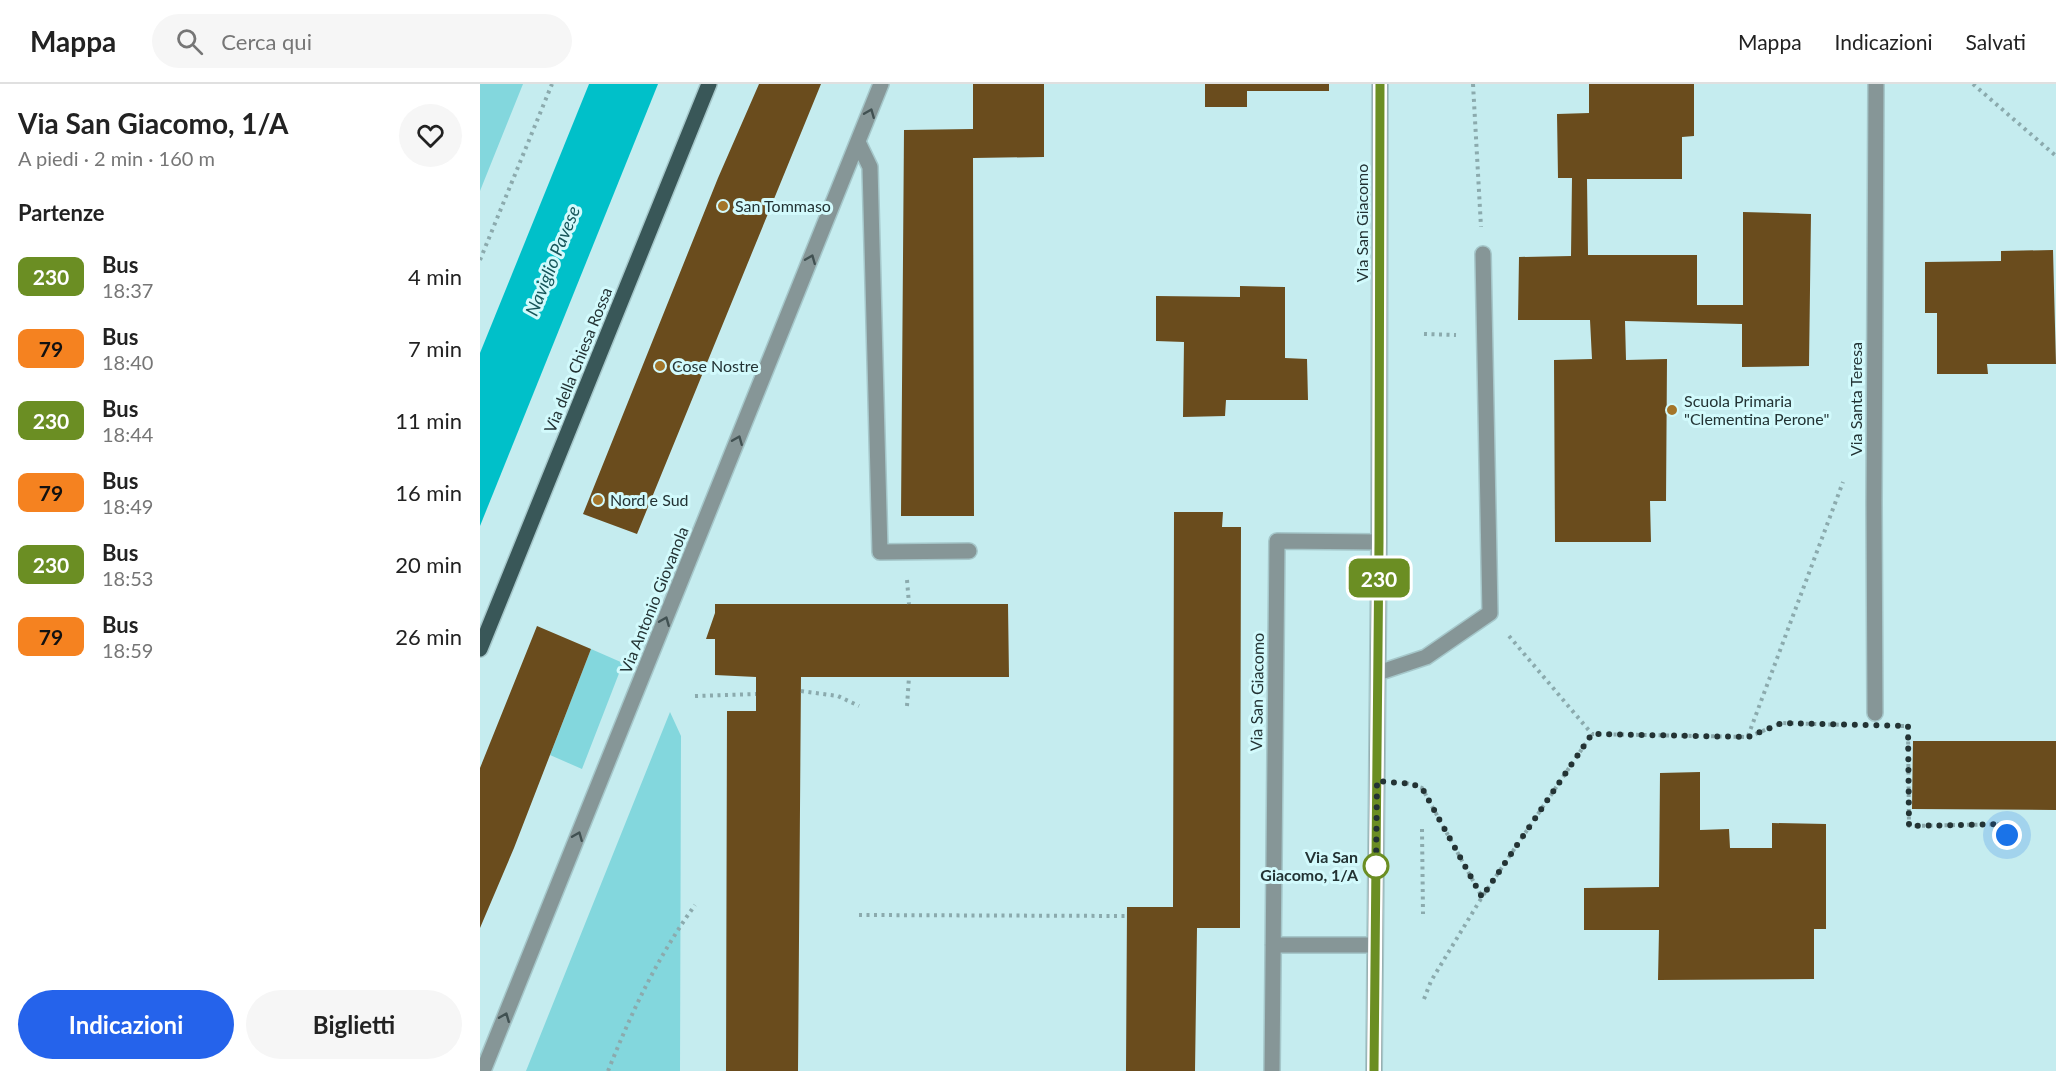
<!DOCTYPE html>
<html lang="it">
<head>
<meta charset="utf-8">
<style>
	:root { --surface:#fff; --page:#f6f6f6; --text:#222; --muted:#767676; --line:#e0e0e0; --accent:#2563eb }
	body { margin:0; font-family:Lato,sans-serif; background:var(--page); color:var(--text); height:100vh; display:flex; flex-direction:column; font-size:22px; white-space:nowrap }
	* { box-sizing:border-box; margin:0 }
	p { font-size:20px; color:var(--muted) }
	.icon { flex:none; width:33px; height:33px; fill:none; stroke:currentColor; stroke-width:2; stroke-linecap:round; stroke-linejoin:round }
	.map { position:relative; flex:1; overflow:hidden }
	.drawer { display:flex; flex-direction:column; background:var(--surface); width:480px }
	.drawer>* { flex:none }
	.badge { padding:0 12px; border-radius:9px; font-size:21px; line-height:39px }
	.you { position:absolute; width:30px; height:30px; margin:-15px; border:4px solid #fff; border-radius:50%; background:#1a73e8; box-shadow:0 0 0 9px #1a73e833 }
	.map>.badge { position:absolute; translate:-50% -50%; box-shadow:0 0 0 3px #fff }
	h2 { padding:0 18px; font-size:22px; line-height:54px }
	.round { display:grid; place-items:center; flex:none; width:63px; height:63px; border-radius:32px; background:var(--page) }
	.head { display:flex; align-items:center; justify-content:space-between; height:102px; padding:0 18px }
	h1 { font-size:28px; font-weight:700; line-height:45px }
	.button { display:flex; gap:12px; margin-top:auto; padding:12px 18px }
	.button a { flex:1; height:69px; border-radius:36px; background:var(--accent); color:#fff; font-size:24px; font-weight:700; line-height:69px; text-align:center }
	.button a+a { background:var(--page); color:var(--text) }
	ul { padding:0; list-style:none }
	li { display:flex; align-items:center; gap:18px; height:72px; padding:0 18px }
	li div { flex:1 }
	li b { display:block; font-size:22px }
	li em { font-style:normal }
	li .badge { min-width:66px; font-weight:700; text-align:center }
	header { display:flex; align-items:center; gap:36px; box-sizing:border-box; height:84px; padding:0 30px; background:var(--surface); border-bottom:2px solid var(--line) }
	header strong { font-size:28px }
	nav { display:flex; gap:33px; margin-inline-start:auto; font-size:21px }
	.search { width:420px; height:54px; background:var(--page); display:flex; align-items:center; gap:15px; box-sizing:border-box; padding:0 21px; border-radius:33px; color:var(--muted); font-size:22px }
	main { display:flex; flex:1; min-height:0 }
	.map>svg:first-child { display:block }
	.green { fill:#83d7dd }
	.water { fill:#00c0c9 }
	.building { fill:#6a4c1d }
	.lines { fill:none; stroke-linecap:round; stroke-linejoin:round }
	.minor-casing { stroke:#a5c7ca; stroke-width:18 }
	.major-casing { stroke:#a5c7ca; stroke-width:18 }
	.path { stroke:#8baaad; stroke-width:4; stroke-dasharray:3 4.5; stroke-linecap:butt }
	.minor { stroke:#869697; stroke-width:15 }
	.major { stroke:#395758; stroke-width:15 }
	.oneway { stroke:#415152 }
	.line-casing { stroke:#fff; stroke-width:14 }
	.line { stroke:#6b8e23; stroke-width:9 }
	.walk { stroke:#233334; stroke-width:6; stroke-dasharray:0 10.8 }
	.poi-dot { fill:#a47529; stroke:#d2fafc; stroke-width:2 }
	.stop-dot { fill:#fff; stroke:#6b8e23; stroke-width:3 }
	.labels { text-anchor:middle; stroke-width:6; stroke-linejoin:round; paint-order:stroke }
	.poi-label { font-size:16px; fill:#233334; stroke:#d2fafc; text-anchor:start }
	.street-label { font-size:16px; fill:#233334; stroke:#d2fafc }
	.stop-label { font-size:16px; font-weight:bold; fill:#233334; stroke:#d2fafc; text-anchor:end }
	.water-label { font-size:18px; font-style:italic; fill:#17565a; stroke:#d2fafc }
</style>
</head>
<body>
<header>
<strong>Mappa</strong>
<div class="search"><svg class="icon" aria-label="search" viewBox="0 0 24 24"><circle cx="10" cy="10" r="6"/><path d="M15 15l6 6"/></svg>Cerca qui</div>
<nav><a>Mappa</a><a>Indicazioni</a><a>Salvati</a></nav>
</header>
<main>
<section class="drawer">
<div class="head"><div><h1>Via San Giacomo, 1/A</h1><p>A piedi · 2 min · 160 m</p></div><a class="round"><svg class="icon" aria-label="heart" viewBox="0 0 24 24"><path d="M12 20l-8-8c-3-5 5-10 8-4 3-6 11-1 8 4z"/></svg></a></div>
<h2>Partenze</h2>
<ul>
<li><span class="badge" style="background:#6b8e23;color:#fff">230</span><div><b>Bus</b><p>18:37</p></div><em>4 min</em></li>
<li><span class="badge" style="background:#f58220;color:#111">79</span><div><b>Bus</b><p>18:40</p></div><em>7 min</em></li>
<li><span class="badge" style="background:#6b8e23;color:#fff">230</span><div><b>Bus</b><p>18:44</p></div><em>11 min</em></li>
<li><span class="badge" style="background:#f58220;color:#111">79</span><div><b>Bus</b><p>18:49</p></div><em>16 min</em></li>
<li><span class="badge" style="background:#6b8e23;color:#fff">230</span><div><b>Bus</b><p>18:53</p></div><em>20 min</em></li>
<li><span class="badge" style="background:#f58220;color:#111">79</span><div><b>Bus</b><p>18:59</p></div><em>26 min</em></li>
</ul>
<div class="button"><a>Indicazioni</a><a>Biglietti</a></div>
</section>
<div class="map">
<svg width="1576" height="987" viewBox="0 0 1576 987">
	<rect width="100%" height="100%" fill="#c5ecef"/>
	<!-- green -->
	<path class="green" d="M0,0H43L0,107Z
		M111,565L143,579L102,685L70,671Z
		M190,628L201,652L200,987H46Z"/>
	<!-- water -->
	<path class="water" d="M109,0H178L0,442V269Z"/>
	<!-- building -->
	<path class="building" d="M279,0H341L157,450L103,430L238,94Z
		M493,0H564V73L493,74L494,432H421L424,46L493,45Z
		M725,0H849V7H767V23H725Z
		M1109,0H1214V52L1202,53V95H1107L1108,171H1217V221H1263V128L1331,130L1329,282L1262,283V240L1145,237L1146,276L1187,275L1186,417H1170L1171,458H1075L1074,276L1112,275L1110,236H1038L1039,173L1091,172L1092,94H1078L1077,30L1109,29Z
		M1573,166L1576,280H1507L1508,290H1457V229H1445V178L1521,177V167Z
		M760,202L805,203V274L827,275L828,316H746L745,332L703,333L704,258L676,257V212L760,213Z
		M694,428H743L742,443H761L760,844H717L715,987H646L647,823H693Z
		M235,520H528L529,593H321L318,987H246L247,627H276V593L235,591V555H226L235,529Z
		M57,542L111,565L34,764L0,844V684Z
		M1433,657H1576V726L1432,725Z
		M1220,688V746L1249,745L1250,764H1292V739L1346,740V845H1334V895L1178,896L1179,846H1104V804L1179,803L1180,689Z"/>
	<g class="lines">
		<!-- minor casing -->
		<g class="minor-casing">
			<path id="minor" d="M378,58L390,83L400,468L489,467
				M898,589L946,573L1010,529L1003,170
				M1395,629L1394,419L1396,0
				M793,861H895
				M3,987L401,0
				M792,987L797,457L899,458
				M894,987L899,458L900,0"/>
		</g>
		<!-- major casing -->
		<g class="major-casing">
			<path id="major" d="M0,565L229,0"/>
		</g>
		<!-- path -->
		<path class="path" d="M993,0L1001,143
			M1493,0L1576,72
			M0,176L72,0
			M944,250L976,251
			M427,496L429,520
			M1029,552L1112,650L1268,653L1302,639L1369,641
			M321,607L358,612L379,622
			M215,612L276,610
			M427,622L429,593
			M1421,642H1428L1429,742L1529,740L1527,751
			M1268,652L1363,398
			M926,699L942,704L1002,813
			M942,745L943,830
			M379,831L647,832
			M944,915L951,897L1002,813L1112,650
			M128,987C152,927 177,874 215,821"/>
		<!-- minor -->
		<use href="#minor" class="minor"/>
		<!-- major -->
		<use href="#major" class="major"/>
	</g>
	<!-- one-way arrows -->
	<defs><path id="oneway-chevron" d="M-2-3.5L2.5 0L-2 3.5" fill="none" stroke-width="1.6" stroke-linecap="round" stroke-linejoin="round" transform="scale(1.5)"/></defs>
	<g class="oneway">
		<use href="#oneway-chevron" transform="translate(390 29) rotate(-68)"/>
		<use href="#oneway-chevron" transform="translate(331 175) rotate(-68)"/>
		<use href="#oneway-chevron" transform="translate(258 356) rotate(-68)"/>
		<use href="#oneway-chevron" transform="translate(185 537) rotate(-68)"/>
		<use href="#oneway-chevron" transform="translate(98 752) rotate(-68)"/>
		<use href="#oneway-chevron" transform="translate(25 933) rotate(-68)"/>
	</g>
	<g class="lines">
		<!-- line casing -->
		<g class="line-casing">
			<path id="line" d="M894,987L899,458L900,0"/>
		</g>
		<!-- line -->
		<use href="#line" class="line"/>
		<!-- walk -->
		<path class="walk" d="M896,782V785L897,697L932,700L942,704L1002,813L1112,650L1268,653L1302,639L1428,642L1429,742L1529,740L1527,751"/>
	</g>
	<!-- markers -->
	<g class="poi-dot">
		<circle cx="243" cy="122" r="6"/>
		<circle cx="180" cy="282" r="6"/>
		<circle cx="1192" cy="326" r="6"/>
		<circle cx="118" cy="416" r="6"/>
	</g>
	<circle class="stop-dot" cx="896" cy="782" r="12"/>
	<g class="labels">
		<!-- poi labels -->
		<g class="poi-label">
			<text x="255" y="128">San Tommaso</text>
			<text x="192" y="288">Cose Nostre</text>
			<text x="1204" y="323">Scuola Primaria<tspan x="1204" dy="18">"Clementina Perone"</tspan></text>
			<text x="130" y="422">Nord e Sud</text>
		</g>
		<!-- street labels -->
		<g class="street-label">
			<text transform="translate(882 139) rotate(-90)" y="6">Via San Giacomo</text>
			<text transform="translate(98 276) rotate(-68)" y="6">Via della Chiesa Rossa</text>
			<text transform="translate(1376 315) rotate(-90)" y="6">Via Santa Teresa</text>
			<text transform="translate(174 516) rotate(-68)" y="6">Via Antonio Giovanola</text>
			<text transform="translate(777 608) rotate(-89)" y="6">Via San Giacomo</text>
		</g>
		<!-- stop labels -->
		<g class="stop-label">
			<text x="878" y="779">Via San<tspan x="878" dy="18">Giacomo, 1/A</tspan></text>
		</g>
		<!-- water labels -->
		<g class="water-label">
			<text transform="translate(73 177) rotate(-68)" y="6">Naviglio Pavese</text>
		</g>
	</g>
</svg>
<div class="you" style="left:1527px;top:751px"></div>
<b class="badge" style="left:899px;top:494px;background:#6b8e23;color:#fff">230</b>
</div>
</main>
</body>
</html>
